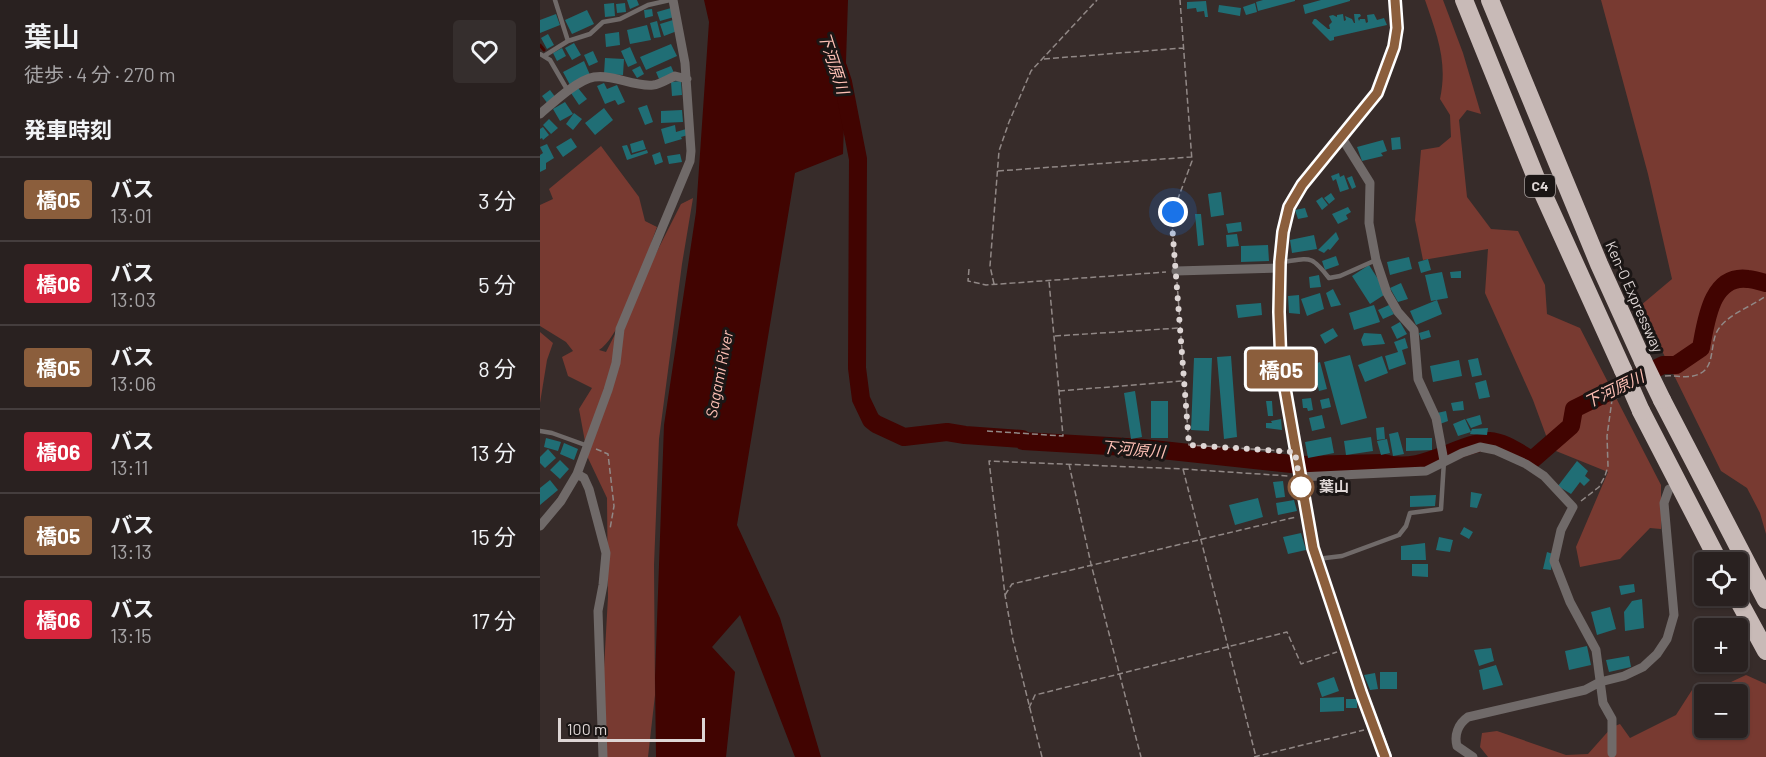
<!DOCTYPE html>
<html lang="ja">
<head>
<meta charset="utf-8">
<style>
	:root { --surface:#292120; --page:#352e2d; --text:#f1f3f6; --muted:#a5a3a5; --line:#453e3e }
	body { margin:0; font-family:Barlow,"Noto Sans JP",sans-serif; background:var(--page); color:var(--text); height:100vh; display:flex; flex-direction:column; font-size:22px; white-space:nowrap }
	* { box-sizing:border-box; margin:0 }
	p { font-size:20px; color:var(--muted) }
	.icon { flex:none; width:33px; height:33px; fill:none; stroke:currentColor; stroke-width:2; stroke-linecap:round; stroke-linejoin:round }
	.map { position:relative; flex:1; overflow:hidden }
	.details { display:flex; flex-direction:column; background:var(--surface); width:540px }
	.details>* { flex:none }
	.badge { padding:0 12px; border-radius:4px; font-size:21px; line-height:39px }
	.buttons { position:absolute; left:1154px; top:552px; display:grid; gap:12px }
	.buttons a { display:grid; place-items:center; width:54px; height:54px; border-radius:6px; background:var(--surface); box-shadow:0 2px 4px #0004,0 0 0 2px var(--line); font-size:30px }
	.scale { position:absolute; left:18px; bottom:15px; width:147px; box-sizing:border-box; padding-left:6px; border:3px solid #ded6d5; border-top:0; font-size:16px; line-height:21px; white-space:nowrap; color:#ded6d5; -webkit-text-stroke:4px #1b1615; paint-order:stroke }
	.you { position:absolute; width:30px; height:30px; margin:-15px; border:4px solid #fff; border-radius:50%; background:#1a73e8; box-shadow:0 0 0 9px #1a73e833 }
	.map>.badge { position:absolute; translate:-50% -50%; box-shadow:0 0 0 3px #fff }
	h2 { padding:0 24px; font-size:22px; line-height:54px }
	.round { display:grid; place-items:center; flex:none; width:63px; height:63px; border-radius:6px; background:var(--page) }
	.overview { display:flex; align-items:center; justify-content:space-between; height:102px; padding:0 24px }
	h1 { font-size:28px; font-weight:600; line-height:45px }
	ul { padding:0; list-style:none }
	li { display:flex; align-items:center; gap:18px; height:84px; padding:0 24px; border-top:2px solid var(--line) }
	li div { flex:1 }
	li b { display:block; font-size:22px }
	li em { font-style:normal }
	li .badge { min-width:66px; font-weight:700; text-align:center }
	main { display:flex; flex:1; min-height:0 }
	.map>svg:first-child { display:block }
	.green { fill:#783a31; fill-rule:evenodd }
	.water { fill:#410401 }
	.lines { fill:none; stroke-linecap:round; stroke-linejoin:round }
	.stream { stroke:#410401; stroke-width:3 }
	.river { stroke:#410401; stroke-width:18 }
	.building { fill:#206e75 }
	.path { stroke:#918886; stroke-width:1.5; stroke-dasharray:6 3; stroke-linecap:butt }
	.service { stroke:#706a69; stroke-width:4.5 }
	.minor { stroke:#706a69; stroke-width:9 }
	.secondary { stroke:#948a89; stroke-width:12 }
	.motorway { stroke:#c8bab7; stroke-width:18 }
	.motorway-bridge { stroke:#c8bab7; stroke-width:18 }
	.line-casing { stroke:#fff; stroke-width:14 }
	.line { stroke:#8b5e3c; stroke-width:9 }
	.walk { stroke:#ded6d5; stroke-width:6; stroke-dasharray:0 10.8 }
	.stop-dot { fill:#fff; stroke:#8b5e3c; stroke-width:3 }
	.labels { text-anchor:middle; stroke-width:6; stroke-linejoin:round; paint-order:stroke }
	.shield { fill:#1b1615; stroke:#a49c9b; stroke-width:1.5 }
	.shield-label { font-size:14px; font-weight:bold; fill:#ded6d5 }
	.street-label { font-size:15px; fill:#ded6d5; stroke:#1b1615 }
	.stop-label { font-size:15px; font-weight:bold; fill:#ded6d5; stroke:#1b1615; text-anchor:start }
	.water-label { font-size:16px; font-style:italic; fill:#fdbfb4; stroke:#1b1615 }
</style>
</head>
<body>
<main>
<section class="details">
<div class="overview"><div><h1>葉山</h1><p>徒歩 · 4 分 · 270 m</p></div><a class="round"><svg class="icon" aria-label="heart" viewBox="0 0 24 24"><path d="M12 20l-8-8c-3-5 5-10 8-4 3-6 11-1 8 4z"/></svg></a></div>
<h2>発車時刻</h2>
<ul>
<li><span class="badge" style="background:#8b5e3c;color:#fff">橋05</span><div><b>バス</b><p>13:01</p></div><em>3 分</em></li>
<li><span class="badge" style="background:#d7263d;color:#fff">橋06</span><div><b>バス</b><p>13:03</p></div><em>5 分</em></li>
<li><span class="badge" style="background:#8b5e3c;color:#fff">橋05</span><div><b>バス</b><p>13:06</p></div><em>8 分</em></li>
<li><span class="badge" style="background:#d7263d;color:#fff">橋06</span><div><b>バス</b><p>13:11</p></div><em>13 分</em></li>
<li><span class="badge" style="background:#8b5e3c;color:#fff">橋05</span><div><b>バス</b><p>13:13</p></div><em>15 分</em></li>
<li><span class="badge" style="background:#d7263d;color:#fff">橋06</span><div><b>バス</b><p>13:15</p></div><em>17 分</em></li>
</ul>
</section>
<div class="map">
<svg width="1226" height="757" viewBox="0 0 1226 757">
	<rect width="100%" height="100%" fill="#372c2a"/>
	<!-- green -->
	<path class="green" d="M885,0H903L923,53L941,114L927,110L919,120L927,197L951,229L978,231L1005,285L1007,314L1040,328L1121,485V529L1110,528L1080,559L1040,567L1036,547L1068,472L1011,449L993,400L945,293L948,249L883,260L875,220L881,150L899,147L911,137L910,115L900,99C908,62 897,35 885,0Z
		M1061,0H1226V534L1220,513L1207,488L1181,471L1100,306L1132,279L1108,174Z
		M61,146L99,197L105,221L117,227C106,256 83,335 59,350L66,352L141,204L153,198L142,264L119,439L114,565L115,695L108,757H59L68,597L67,498L48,458L39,409L52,388L28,376L22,357L33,351L26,342L0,326V205L13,199L9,189Z
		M0,332L13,343L7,360L0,403Z
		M1206,675L1226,684V757H948L940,747L942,733L957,731L1026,755L1048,754L1072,727L1080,724L1090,738L1136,715L1152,690L1176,689ZM1164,694H1197V728H1164Z"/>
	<!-- water -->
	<path class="water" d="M164,0H308L303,154L255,173L197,525L240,618L281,757H255L200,615L172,647L195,672L186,757H116L115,677L124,425L156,212L169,22Z"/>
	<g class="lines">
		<!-- stream -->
		<path class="stream" d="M0,45L4,50"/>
		<!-- river -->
		<path class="river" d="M298,67L303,82L318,159L317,368L321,399L331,420L336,424L364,437L407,432L425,435L482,439L483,441L603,448L761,465L844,463C876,473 905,452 935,444C940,443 945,440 949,441C965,442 979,453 992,460L1031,426L1034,409L1123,365H1136L1161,348C1166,322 1171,274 1208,279C1214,279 1220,282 1226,283"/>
	</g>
	<!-- building -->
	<path class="building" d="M87,0H97L99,5L90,9Z
		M723,0H755V1L718,11L716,2Z
		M781,0H810V1L765,14L763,5Z
		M666,1L668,17H665L664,11L657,12L656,8L647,9V2Z
		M74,3L75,16L65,17L64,4Z
		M85,3L86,12L77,13L76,4Z
		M715,3L717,12L706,15L703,7Z
		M679,5L701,8L700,16L678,12Z
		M131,8L134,17L120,21L117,12Z
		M112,9L113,16L105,18L104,10Z
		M47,10L54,24L32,34L25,20Z
		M16,14L20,25L0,33V20Z
		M803,14L804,21L806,20L805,16L812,19L814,23H815L814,14H820L821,16L818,18L819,21L820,19H825L826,23L828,22L827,15L834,14L837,20L844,18L847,25L794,37V40L790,41L772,23L774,19H776L788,29H790L789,25L792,22L789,16L793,15L797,17V15Z
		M133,20L137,31L124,36L120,24Z
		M117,21L121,37L114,38L110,23Z
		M107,25L111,40L90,44L87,30Z
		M79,32L80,45L66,47L65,34Z
		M8,34L14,45L7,49L1,38Z
		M34,43L41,55L32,60L25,48Z
		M131,44L137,56L106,70L100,57Z
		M90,47L97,63L88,67L81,51Z
		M22,48L26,56L17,61L13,53Z
		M53,51L58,62L49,66L44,55Z
		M65,58L84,59L83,75L64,74Z
		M44,61L50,75L30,85L23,72Z
		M100,66L104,74L97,78L92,70Z
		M131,66L134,73L119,79L116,72Z
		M141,81L142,95L132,96L131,82Z
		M64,83L67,89L77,85L85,102L78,105L75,100L65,104L57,86Z
		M38,88L47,99L39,105L31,93Z
		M10,90L16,98L8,104L2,96Z
		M25,102L33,114L20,121L13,109Z
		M107,105L113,122L105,125L98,108Z
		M64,108L73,120L55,135L45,123Z
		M142,110L143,122L121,123V111Z
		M34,113L42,119L33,130L26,124Z
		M9,119L18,128L11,134L3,125Z
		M135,125L136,132L146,129L148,135L141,137L142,139L125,144L121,129Z
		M3,127L9,135L3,140L2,138L0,139V129Z
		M860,137L861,149L852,150L851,138Z
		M31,138L37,147L23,157L16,147Z
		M103,140L106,149L92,153L90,144Z
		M843,140L847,151L841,153L843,156L822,161L817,147Z
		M7,144L14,158L6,163V169L0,172V155L3,153L0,147Z
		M87,145L91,155L107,150L108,153L87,160L82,146Z
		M120,152L123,162L115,165L112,155Z
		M140,154L142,162L129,164L127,156Z
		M799,173L800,177L804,175L809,189L800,192L796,179L793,181L791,176Z
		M812,176L816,187L812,189L807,178Z
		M681,192L684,215L671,217L668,194Z
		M791,193L795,199L789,204L784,198Z
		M782,197L788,205L782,210L776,201Z
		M808,207L811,212L806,215L808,219L798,224L792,214Z
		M765,208L768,217L758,219L755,210Z
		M655,214H661L664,245L658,246Z
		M701,222L702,231L688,233L686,224Z
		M796,232L799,239L790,250L788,249L784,253L778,250Z
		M697,234L699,246L687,247L686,235Z
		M774,235L777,249L752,253L750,240Z
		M728,245L729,261L701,262V246Z
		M796,256L799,265L785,270L782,261Z
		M869,257L872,269L850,275L847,262Z
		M888,259L891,270L881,273L878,262Z
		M829,265L847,293L830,304L812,276Z
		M921,271V278H911L910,272Z
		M902,272L908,298L891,301L885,275Z
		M779,275L781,287L770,288L769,277Z
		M861,283L868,299L858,302L850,288Z
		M793,289L801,305L791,307L786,293Z
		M780,293L784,309L767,316L761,299Z
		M759,295L760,314L749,313L748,296Z
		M897,300L902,314L876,325L870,311Z
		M721,303L722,315L698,318L696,305Z
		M834,305L840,322L814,330L809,313Z
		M849,305L854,314L843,319L838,310Z
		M860,322L867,334L857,339L851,327Z
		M793,328L798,336L785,344L780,335Z
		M889,330L891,337L881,340L879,333Z
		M824,333L841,334L845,344L823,346L821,340Z
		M865,338L868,348L862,350L866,364L849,370L845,356L858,352L854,342Z
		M810,355L827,418L801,425L784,362Z
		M691,356L697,437L684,439L677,357Z
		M842,356L848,373L825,382L818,365Z
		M654,358H672L669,431L651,430Z
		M723,358L724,367L716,368L715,359Z
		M938,358L942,375L932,377L928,360Z
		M919,360L922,376L893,382L890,366Z
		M780,362L787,389L779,391L772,365Z
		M731,376L734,386L720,390L717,380Z
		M946,380L950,397L939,399L935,383Z
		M595,391L602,437L591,439L584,393Z
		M771,398L773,410L768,411L767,408H763L762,399Z
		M789,398L791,407L782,409L780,400Z
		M611,401H628V438H611Z
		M726,401H732L733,416H728Z
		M923,401L924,410L913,411L911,403Z
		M906,411L908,421L900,424L897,413Z
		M782,415L785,428L772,431L769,418Z
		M940,415L942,424L931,428L926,419Z
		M741,419L742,430L726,428V423H732L731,421Z
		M925,419L931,432L918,436L913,424Z
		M844,427L845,439L837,440L836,428Z
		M948,428L947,435L930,434L932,429Z
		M858,432L864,454L853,456L849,434Z
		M791,437L794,453L768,458L765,442Z
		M831,437L833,451L806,455L804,441Z
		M6,438L21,442L18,451L4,447Z
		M866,438H892V450L866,451Z
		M847,439L850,453L841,455L837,441Z
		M24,443L38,449L34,460L20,454Z
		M8,449L16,458L5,468L0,463V457Z
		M20,460L29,469L20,479L10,470Z
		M1037,461L1048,471L1045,476L1050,480L1044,486L1040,482L1031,494L1018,486Z
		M10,480L18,490L0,505V488Z
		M743,481L745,497L736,498L733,482Z
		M931,492L942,494L937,508L930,507Z
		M896,495L895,506L870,507V496Z
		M718,498L723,517L695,525L689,505Z
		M754,500L757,511L738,515L736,503Z
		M924,527L933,532L929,539L920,534Z
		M761,533L766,550L748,554L743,537Z
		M899,537L913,540L910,552L896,550Z
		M885,543L886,560H861V546Z
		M1007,552L1013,554L1011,570L1003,569Z
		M872,564H888V577L872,576Z
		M1094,584L1095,592L1081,595L1079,586Z
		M1102,599L1104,628L1085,631L1084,612L1092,601Z
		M1070,607L1076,629L1057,635L1051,612Z
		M1047,646L1051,665L1029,670L1025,651Z
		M951,648L954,661L939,666L934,650Z
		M1089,656L1091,667L1069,672L1066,660Z
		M956,665L963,685L943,690L939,670Z
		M840,672H857V689H840Z
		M835,673L838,689L830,690L824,675Z
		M794,677L799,691L782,697L777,683Z
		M804,697V711L780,712V698Z
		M806,699H817V708H806Z"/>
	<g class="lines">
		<!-- path -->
		<path class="path" d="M504,59L643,48
			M458,171L651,157
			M635,262L632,224L633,212L652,161L640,0
			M429,269L428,281L446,285L626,272
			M637,282L649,445L744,451
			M454,284L450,266L459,151L469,122L491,71L557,0
			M515,336L639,328
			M1125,376C1134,375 1144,378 1153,376C1179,371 1167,342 1180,327C1192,312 1211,307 1226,296
			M519,391L643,381
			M447,431L523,436L509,281
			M56,449L68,454L74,506L70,529
			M529,464L551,564L601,757
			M643,469L716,757
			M1041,501L1059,487L1065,476L1068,466L1067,436L1072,400L1080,396
			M465,595L472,584L756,517
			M489,708L495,695L747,632L761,664L797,652
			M502,757L473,640L465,595L449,461L643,469L749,476
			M714,757L824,730"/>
		<!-- service -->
		<path class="service" d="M15,0L28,41
			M0,54L10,60L28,91
			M4,56L28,41L50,34L63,22L80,19L108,5L130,0
			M743,262C771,258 771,255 789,278L800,276L836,260
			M0,431L12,433L48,446
			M777,559L802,556L859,535L866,526L870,513L901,509L904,461"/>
		<!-- minor -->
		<path class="minor" d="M0,114C13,103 37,80 54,77C74,74 93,87 113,85C121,84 127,79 135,76L147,79
			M802,138L830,183L829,223L836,260L847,293L858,312L874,330L878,379L896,418L904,461
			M636,271L740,268
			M37,474L44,478L49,489L66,553L63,585L58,611L63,757
			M759,477L886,471L922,453L940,447L955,450L986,464L1004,476L1033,507L1021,530L1014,561L1030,602L1056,650L1063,703L1072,719V753
			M0,526L21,501L37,474L68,390L76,363L80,329L150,161L151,151L145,63L133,0
			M933,757L917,746C914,735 918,724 928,717L1045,690L1060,682L1084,676L1103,667L1117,654L1127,639L1134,615L1124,503L1129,489"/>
		<!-- secondary -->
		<path class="secondary" d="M846,757L821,692L773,548L741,367L739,312L740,262L743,232L749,207L762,185L837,93L854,47L857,28L855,0"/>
		<!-- motorway -->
		<path class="motorway" d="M924,0L996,178L1083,370
			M950,0L1059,264L1103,361
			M1122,400L1226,600
			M1101,411L1179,562
			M1196,596L1226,651"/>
		<!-- motorway-bridge -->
		<path class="motorway-bridge" d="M1103,361L1122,400
			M1083,370L1101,411"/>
	</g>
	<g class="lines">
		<!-- line casing -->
		<g class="line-casing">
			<path id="line" d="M845,757L821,692L773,548L741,366L739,312L740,262L743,232L749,207L762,185L837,93L854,47L857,28L855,0"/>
		</g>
		<!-- line -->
		<use href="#line" class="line"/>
		<!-- walk -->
		<path class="walk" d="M633,212L632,224L649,445L755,452L762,496L761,487"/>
	</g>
	<!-- markers -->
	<circle class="stop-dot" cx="761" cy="487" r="12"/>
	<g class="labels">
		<!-- shield labels -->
		<rect class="shield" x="985" y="175" width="30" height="22" rx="4.5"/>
		<g class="shield-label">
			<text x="1000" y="191">C4</text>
		</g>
		<!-- street labels -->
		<g class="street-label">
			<text transform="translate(1094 297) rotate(66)" y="5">Ken-O Expressway</text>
		</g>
		<!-- stop labels -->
		<g class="stop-label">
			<text x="779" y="492">葉山</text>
		</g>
		<!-- water labels -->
		<g class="water-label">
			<text transform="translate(294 63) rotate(72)" y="6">下河原川</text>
			<text transform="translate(179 374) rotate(-79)" y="6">Sagami River</text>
			<text transform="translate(1074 389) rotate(-26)" y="6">下河原川</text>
			<text transform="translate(593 449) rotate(5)" y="6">下河原川</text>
		</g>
	</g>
</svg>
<div class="buttons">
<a><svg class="icon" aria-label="locate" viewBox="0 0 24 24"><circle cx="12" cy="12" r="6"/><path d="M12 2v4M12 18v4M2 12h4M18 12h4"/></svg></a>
<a>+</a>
<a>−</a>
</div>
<div class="scale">100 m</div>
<div class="you" style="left:633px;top:212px"></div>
<b class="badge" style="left:741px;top:369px;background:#8b5e3c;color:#fff">橋05</b>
</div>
</main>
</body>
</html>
